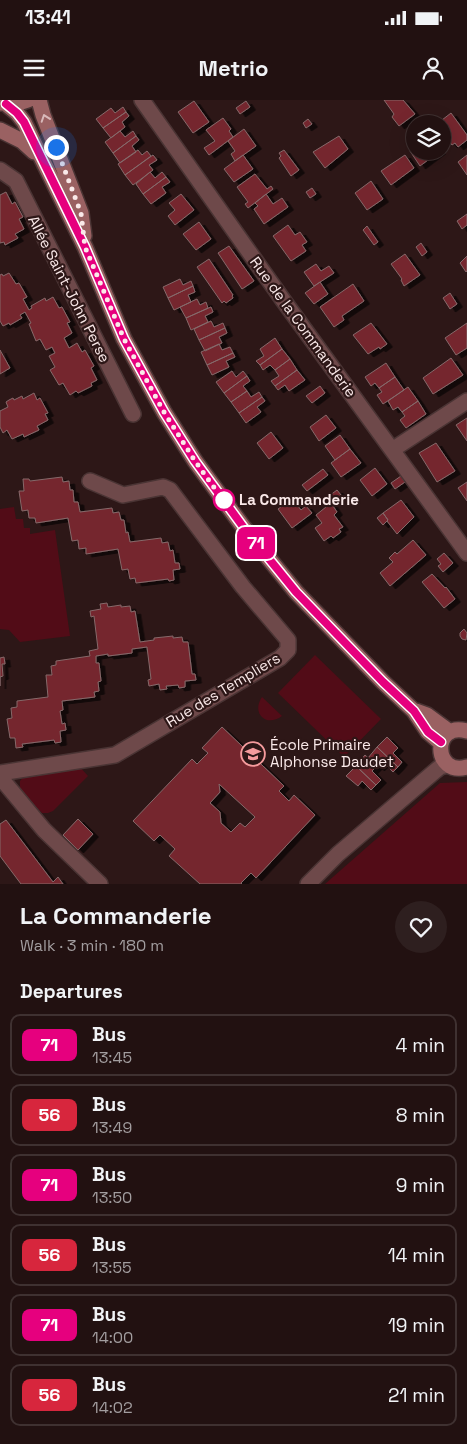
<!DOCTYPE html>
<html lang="en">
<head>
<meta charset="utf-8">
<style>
	:root { --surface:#211; --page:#2e1f1f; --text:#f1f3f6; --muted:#a29d9f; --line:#3f3131 }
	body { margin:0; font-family:"Space Grotesk",sans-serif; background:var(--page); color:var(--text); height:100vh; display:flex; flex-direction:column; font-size:19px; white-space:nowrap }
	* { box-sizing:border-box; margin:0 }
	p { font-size:16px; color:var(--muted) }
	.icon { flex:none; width:28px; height:28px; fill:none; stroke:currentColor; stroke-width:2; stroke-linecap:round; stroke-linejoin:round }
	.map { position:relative; height:784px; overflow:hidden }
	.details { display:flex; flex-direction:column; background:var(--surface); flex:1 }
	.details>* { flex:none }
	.badge { padding:0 10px; border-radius:8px; font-size:18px; line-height:32px }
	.tools { position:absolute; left:406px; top:15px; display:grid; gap:10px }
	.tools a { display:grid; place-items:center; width:45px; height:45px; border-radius:50%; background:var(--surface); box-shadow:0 5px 20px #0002,0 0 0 1px var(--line); font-size:25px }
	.you { position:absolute; width:25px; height:25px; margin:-12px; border:4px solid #fff; border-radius:50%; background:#1a73e8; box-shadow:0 0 0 8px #1a73e833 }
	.map>.badge { position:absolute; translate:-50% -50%; box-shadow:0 0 0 2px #fff }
	h2 { padding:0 20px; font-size:19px; line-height:45px }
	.round { display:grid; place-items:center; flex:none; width:52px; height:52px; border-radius:26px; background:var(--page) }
	.head { display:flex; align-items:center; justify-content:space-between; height:85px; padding:0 20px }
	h1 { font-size:24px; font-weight:600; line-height:38px }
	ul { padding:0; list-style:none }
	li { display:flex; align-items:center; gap:15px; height:62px; margin:0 10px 8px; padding:0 10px; border:2px solid var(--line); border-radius:10px }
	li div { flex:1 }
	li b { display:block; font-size:19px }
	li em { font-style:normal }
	li .badge { min-width:55px; font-weight:700; text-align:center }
	.status { display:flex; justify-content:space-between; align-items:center; height:35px; padding:0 25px; background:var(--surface); direction:ltr }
	.status svg { height:14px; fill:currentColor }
	header { display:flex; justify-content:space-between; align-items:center; height:65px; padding:0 20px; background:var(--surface); font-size:22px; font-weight:600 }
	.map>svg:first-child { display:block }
	.green { fill:#520c17 }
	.building { fill:#74252d; stroke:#86696a; fill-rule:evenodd; filter:url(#shadow) }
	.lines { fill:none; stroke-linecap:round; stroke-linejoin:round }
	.street-casing { stroke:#4a3434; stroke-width:18 }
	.secondary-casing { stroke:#4a3434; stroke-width:18 }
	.street { stroke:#6e494a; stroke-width:15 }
	.secondary { stroke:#9a6162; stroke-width:15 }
	.oneway { stroke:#d8b9ba }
	.line-casing { stroke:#fff; stroke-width:11 }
	.line { stroke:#e6007e; stroke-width:8 }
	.walk { stroke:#fae9e9; stroke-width:5; stroke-dasharray:0 9 }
	.stop-dot { fill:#fff; stroke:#e6007e; stroke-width:2.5 }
	.labels { text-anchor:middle; stroke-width:4.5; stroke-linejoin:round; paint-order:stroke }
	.street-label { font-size:15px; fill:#fae9e9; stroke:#2d1717 }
	.stop-label { font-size:15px; font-weight:bold; fill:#fae9e9; stroke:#2d1717; text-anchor:start }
	.poi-label { font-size:15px; fill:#fae9e9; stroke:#2d1717; text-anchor:start }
</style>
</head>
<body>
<div class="status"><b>13:41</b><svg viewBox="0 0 49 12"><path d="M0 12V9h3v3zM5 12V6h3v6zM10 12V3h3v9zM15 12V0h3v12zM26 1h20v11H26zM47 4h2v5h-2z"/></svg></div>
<header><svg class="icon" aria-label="menu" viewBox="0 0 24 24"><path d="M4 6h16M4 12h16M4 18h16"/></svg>Metrio<svg class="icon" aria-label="person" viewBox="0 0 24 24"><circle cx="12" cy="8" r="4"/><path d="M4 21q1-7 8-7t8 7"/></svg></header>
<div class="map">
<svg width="467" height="784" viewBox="0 0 467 784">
	<defs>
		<filter id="shadow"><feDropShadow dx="5.5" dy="3" stdDeviation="0" flood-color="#0009"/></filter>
	</defs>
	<rect width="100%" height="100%" fill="#2d1717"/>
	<!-- green -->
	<path class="green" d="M14,407L16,419H23L24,428H30V434L55,430L70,536L20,542L9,530L0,529V409Z
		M315,555L381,619L344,657L278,593Z
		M262,597L282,616C266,628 251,613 262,597Z
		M79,666L88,676L53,711L48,713H42L37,708L20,689V681L25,675Z
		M467,682V784H325L440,683Z"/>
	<!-- building -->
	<path class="building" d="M384,0H403L415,14L399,26L392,17L394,14Z
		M194,1L209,22L193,33L178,12Z
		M246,1L250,7L240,14L236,8Z
		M123,7L126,12L103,28L96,19L111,8L115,13Z
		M126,12L129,16L122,22L125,27L111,38L103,28Z
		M451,13L467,35V40L458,47L455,43L452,45L442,32L447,27L442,20Z
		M223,18L231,29L229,31L233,37L209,55L204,48L215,41L206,30Z
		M308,19L312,24L306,28L303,23Z
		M244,29L256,46L235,61L231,54L235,51L228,41Z
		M120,31L125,37L133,31L136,36L113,53L105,42Z
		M136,36L139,40L132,46L136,52L120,63L113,53Z
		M339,36L348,49L325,68L313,52Z
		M415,48V51H440L420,66L410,51Z
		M138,50L142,55L147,51L151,56L125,75L118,64Z
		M284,50L299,70L291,76L279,58L281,56L279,53Z
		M153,55L157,60L149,65L153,70L133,85L125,75Z
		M243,55L253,69L234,82L224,69Z
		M405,55L414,68L391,85L381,71Z
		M467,55V75L458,62Z
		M150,72L155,78L162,72L166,77L143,94L136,84Z
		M255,74L267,89L271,86L273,89L248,108L245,104L248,102L237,87Z
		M166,77L170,82L162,87L166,93L151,104L143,94Z
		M371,81L383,99L367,110L355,93Z
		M312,88L316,94L310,98L306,92Z
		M6,92L12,104L15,102L23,117L19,119L24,129L15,134L18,138L5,145L4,142L0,143V95Z
		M181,94L194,110L175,125L168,116L175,110L169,103Z
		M266,94L273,104L282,98L288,107L264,124L254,109L258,106L255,103Z
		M467,114V125L462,129L457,121Z
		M199,122L211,139L196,150L183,134Z
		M288,125L295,135L300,132L307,142L302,145L306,151L291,161L273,136Z
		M367,126L378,142L374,145L363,130Z
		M421,143L427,152L422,156L416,147Z
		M229,146L254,181L242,189L218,153Z
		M405,154L420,175L404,186L401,180L402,179L391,164Z
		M467,156V171L466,172L460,163Z
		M209,159L233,195L232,196L233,198L226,203L224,201L222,203L197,167Z
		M316,164L321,171L329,166L334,173L314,186L304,172Z
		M9,173L16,184L19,183L27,197L23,199L29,210L32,208L31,206L45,198L46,201L53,197L59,208L62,207L70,222L67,223L72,233L64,238L69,248L77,243L82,252L85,250L94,266L91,268L97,280L91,283L92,286L78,293L76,291L70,295L63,283L59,285L50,270L55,267L49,256L55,253L52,247L46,250L40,239L36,241L29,224L31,223L25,212L20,215L22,218L10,225L9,223L3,226L0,221V175L2,174L3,176Z
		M180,179L183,185L191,181L193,186L168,198L163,187Z
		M320,182L328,194L314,204L305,193Z
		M353,184L364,201L342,216L344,220L334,227L320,207Z
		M193,186L195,192L188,195L191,202L174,210L168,198Z
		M450,193L457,204L450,209L443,198Z
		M197,199L200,205L206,202L208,208L186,218L180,207Z
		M211,207L213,212L205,216L208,222L191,230L186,218Z
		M211,221L214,227L223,223L225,228L199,240L194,229Z
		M371,223L387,244L380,249L379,247L368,254L353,235Z
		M467,223V248L456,255L445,238Z
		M225,228L227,233L219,237L222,243L205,251L199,240Z
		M275,238L282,249L260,265L256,261L264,256L260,249Z
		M219,244L222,250L230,247L233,253L207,265L201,252Z
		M282,249L290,259L275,270L270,265L263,270L260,265Z
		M0,250L10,268L0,274Z
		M233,253L235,257L226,261L229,267L212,275L207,265Z
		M451,258L463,275L433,294L423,278Z
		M290,259L297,270L275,286L271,281L279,276L275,270Z
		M386,263L395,277L379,288L375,283L371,286L365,277Z
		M297,270L305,280L289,291L285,285L278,290L275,286Z
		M232,271L236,277L243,271L247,276L224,293L216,282Z
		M247,276L250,281L243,286L247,291L231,302L224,293Z
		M395,277L404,290L383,304L377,295L382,292L379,288Z
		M320,286L325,293L312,303L306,296Z
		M408,287L418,301L402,312L398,307L393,310L388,301Z
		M247,291L251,297L259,292L262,297L239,313L231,302Z
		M34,293L37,300L40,298L48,313L45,314L48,320L37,326L39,330L24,337L23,334L12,339L7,330L3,333L0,327V311L8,307L6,302L9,300L13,298L14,300L22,296L23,299Z
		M262,297L265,301L257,307L261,312L246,323L239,313Z
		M418,301L426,314L406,328L400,320L405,316L402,312Z
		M326,315L336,328L319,341L310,327Z
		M467,318V341L456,325Z
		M271,332L283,348L269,359L257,343Z
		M340,335L350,349L335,360L325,346Z
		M436,343L455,371L437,382L419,353Z
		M350,349L361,363L341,377L331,363Z
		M375,368L387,384L372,396L360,380Z
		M323,369L328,375L307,391L302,385Z
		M401,376L405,382L395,389L391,383Z
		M62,377L63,382L69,381L70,390H73L74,402H78L80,412L112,408L113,413L119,412L121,420H124L126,433L128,432L130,442L161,438L162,443L168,442L170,451L173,450L175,463H179L180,469L173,470L174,480L169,481L168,479L136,483L135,478L130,479L128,469L122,470L118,449L86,454V448L79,449L78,440L72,441L68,418L36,423L35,418H29L28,410L22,411L19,391H24L23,379H29L30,381Z
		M467,382V401L458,388Z
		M337,390L341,395L333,401L329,396Z
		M292,399L301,410L306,406L312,413L292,428L278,409Z
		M401,400L414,417L397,434L387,421L388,420L383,413Z
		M331,403L337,412L334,415L343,427L339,429L341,432L333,438L331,436L324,441L315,428L322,423L316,415Z
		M383,413L388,420L383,425L377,418Z
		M413,440L426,455L390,486L380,473L393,462L389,458L395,452L397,454Z
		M444,453L453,463L443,472L438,466L441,464L437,459Z
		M432,474L445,488L446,487L455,499L444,508L422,482Z
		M107,503L108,507L121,505V507L130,506L131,512L135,511L140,542L154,540V538L173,536V538L182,537L183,542H188L192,574H195L196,580L185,581V587L179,588L178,585L166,586L167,589L160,590L159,584L149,586L148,580L151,579L147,547L132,549V553L108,556V554L96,556V563H99L101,581L98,582L99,591L94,592L95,597L62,601L63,610L60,611L62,624L65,623L66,630L60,631L61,642L55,643L54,640L22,644L23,647L16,648L15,638H10L7,619L12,618L11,608L17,607V601L48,597L46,575H52L51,566L56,565V561L90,556L89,551L98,549L94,516L91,517L90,511L101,509L100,504Z
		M464,529L467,533L466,540L462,539L460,536V533Z
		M4,557L5,564H2L3,576L0,577V586V558Z
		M222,627L284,686L279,691L289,701L294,695L315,715L256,778L251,773L241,783L242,784H200L169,756L175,749L160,735L154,741L133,721L192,659L197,664L208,653L202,648ZM219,684L255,717L245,727L240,723L231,732L221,723L220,712L210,703L220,692Z
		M387,637L398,648L393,653L402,662L398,667L377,647Z
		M377,647L398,667L393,672L384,663L379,668L368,658Z
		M365,655L377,666L372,671L381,680L376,685L356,666Z
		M356,666L376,685L371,690L362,681L358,686L346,676Z
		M78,719L93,734L78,750L63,735Z
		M6,720L53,782L58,777L63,784H21L0,756V724Z"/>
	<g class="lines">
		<!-- street casing -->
		<g class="street-casing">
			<path id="street" d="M142,0L283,200L467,453
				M0,70L16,81L133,314
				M392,350L467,301
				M0,673L115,655L280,558L288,550V540L243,487L170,390L163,387L123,395L90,381
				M0,677L44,730L100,784
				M308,784L338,754L434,672L440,667L448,665"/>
		</g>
		<!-- secondary casing -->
		<g class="secondary-casing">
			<path id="secondary" d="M39,0L43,15L81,113L84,136
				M1,3L16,4L28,0
				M6,4L17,13L24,22L85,147L124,239L164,312L195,361L244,428L296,492L383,582L414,611L428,632L441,643
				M0,30L22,41L34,52
				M416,611L427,615L450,632
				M467,631C431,621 433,677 467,667"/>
		</g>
		<!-- street -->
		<use href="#street" class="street"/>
		<!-- secondary -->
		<use href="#secondary" class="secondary"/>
	</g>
	<!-- one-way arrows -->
	<defs><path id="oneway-chevron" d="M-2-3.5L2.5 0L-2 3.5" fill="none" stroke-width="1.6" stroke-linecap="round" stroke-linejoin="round" transform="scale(1.25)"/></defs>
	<use class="oneway" href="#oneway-chevron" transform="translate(45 18) rotate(-109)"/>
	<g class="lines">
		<!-- line casing -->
		<g class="line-casing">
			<path id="line" d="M6,4L17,13L24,22L85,147L124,239L164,312L195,361L244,428L296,492L383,582L414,611L428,632L441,642"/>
		</g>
		<!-- line -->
		<use href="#line" class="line"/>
		<!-- walk -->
		<path class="walk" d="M56,47L81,113L85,147L124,239L164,312L195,361L226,404L224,400"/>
	</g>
	<!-- icons -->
	<defs>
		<g id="school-ring" transform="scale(1.25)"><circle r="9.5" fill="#2d1717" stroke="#f59b9d" stroke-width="1.5"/><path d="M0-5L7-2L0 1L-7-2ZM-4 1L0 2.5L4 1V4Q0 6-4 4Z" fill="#f59b9d"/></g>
	</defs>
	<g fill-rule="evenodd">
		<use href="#school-ring" x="253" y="654"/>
	</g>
	<!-- markers -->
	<circle class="stop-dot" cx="224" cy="400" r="10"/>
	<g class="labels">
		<!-- street labels -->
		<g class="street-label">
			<text transform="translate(69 189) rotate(63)" y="5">Allée Saint-John Perse</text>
			<text transform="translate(303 227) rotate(54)" y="5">Rue de la Commanderie</text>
			<text transform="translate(223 590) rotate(-31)" y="5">Rue des Templiers</text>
		</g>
		<!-- stop labels -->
		<g class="stop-label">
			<text x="239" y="405">La Commanderie</text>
		</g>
		<!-- poi labels -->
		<g class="poi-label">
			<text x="270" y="650">École Primaire<tspan x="270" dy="17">Alphonse Daudet</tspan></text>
		</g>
	</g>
</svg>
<div class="tools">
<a><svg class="icon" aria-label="layers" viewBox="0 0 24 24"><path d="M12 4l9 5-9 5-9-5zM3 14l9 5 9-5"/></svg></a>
</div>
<div class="you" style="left:56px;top:47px"></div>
<b class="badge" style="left:256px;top:443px;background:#e6007e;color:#fff">71</b>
</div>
<section class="details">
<div class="head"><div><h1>La Commanderie</h1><p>Walk · 3 min · 180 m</p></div><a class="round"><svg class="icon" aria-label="heart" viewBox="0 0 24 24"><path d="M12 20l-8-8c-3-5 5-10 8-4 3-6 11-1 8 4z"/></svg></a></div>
<h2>Departures</h2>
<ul>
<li><span class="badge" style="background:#e6007e;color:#fff">71</span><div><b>Bus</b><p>13:45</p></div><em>4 min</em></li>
<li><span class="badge" style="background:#d7263d;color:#fff">56</span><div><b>Bus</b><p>13:49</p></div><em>8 min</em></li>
<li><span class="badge" style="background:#e6007e;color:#fff">71</span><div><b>Bus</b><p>13:50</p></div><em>9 min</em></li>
<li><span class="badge" style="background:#d7263d;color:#fff">56</span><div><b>Bus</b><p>13:55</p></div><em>14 min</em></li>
<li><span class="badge" style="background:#e6007e;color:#fff">71</span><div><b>Bus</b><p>14:00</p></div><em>19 min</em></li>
<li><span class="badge" style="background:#d7263d;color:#fff">56</span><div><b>Bus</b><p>14:02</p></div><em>21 min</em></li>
</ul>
</section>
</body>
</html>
